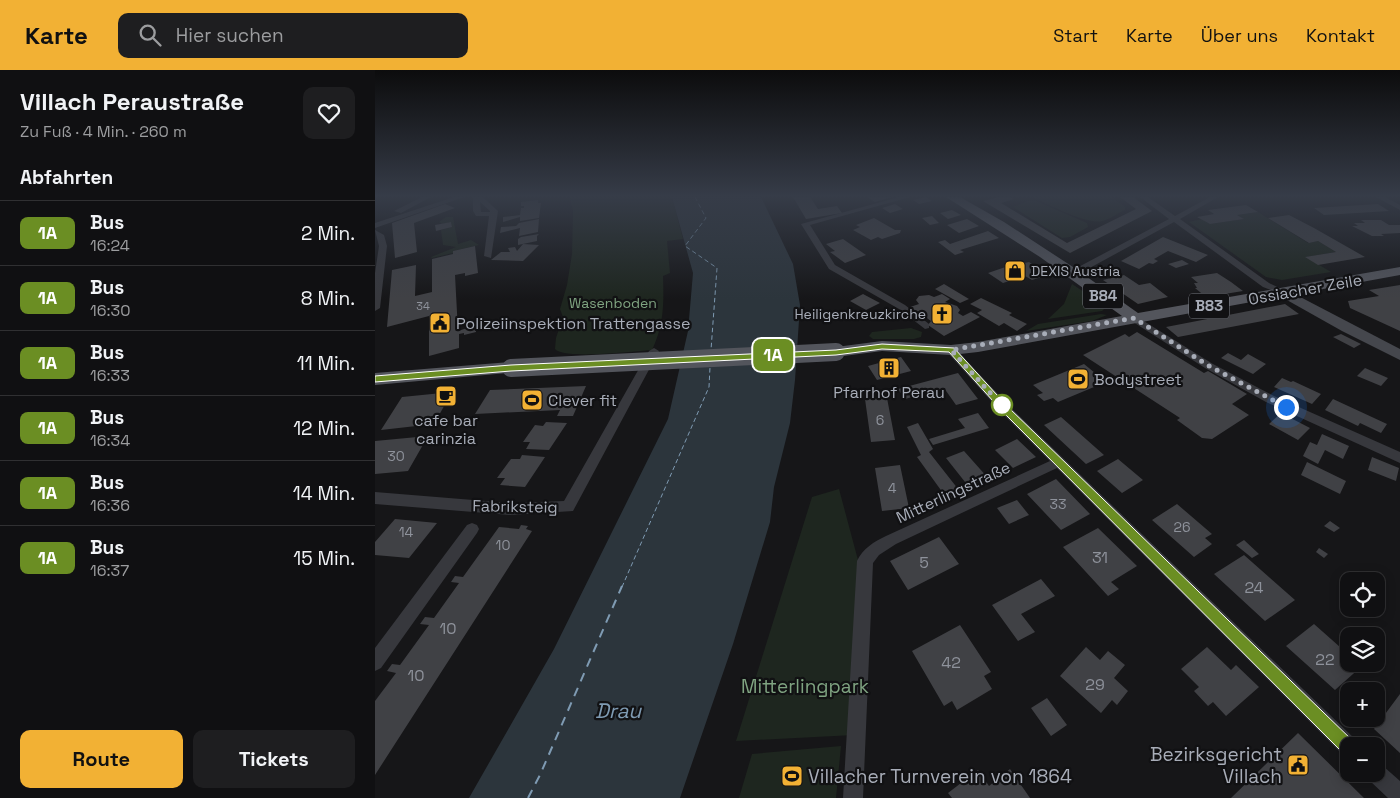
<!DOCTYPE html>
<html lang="de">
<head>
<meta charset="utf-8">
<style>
	:root { --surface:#101012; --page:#1e1e20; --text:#f1f3f6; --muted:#9c9d9f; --line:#303032; --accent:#f2b134 }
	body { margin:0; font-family:"Space Grotesk",sans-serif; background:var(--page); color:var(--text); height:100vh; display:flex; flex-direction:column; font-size:19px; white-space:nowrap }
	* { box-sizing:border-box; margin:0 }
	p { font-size:16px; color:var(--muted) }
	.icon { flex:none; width:28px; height:28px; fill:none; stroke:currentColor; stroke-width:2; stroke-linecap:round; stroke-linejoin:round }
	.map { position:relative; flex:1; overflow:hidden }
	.side { display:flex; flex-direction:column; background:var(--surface); width:375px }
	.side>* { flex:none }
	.badge { padding:0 10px; border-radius:8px; font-size:18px; line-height:32px }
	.controls { position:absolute; left:965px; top:502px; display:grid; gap:10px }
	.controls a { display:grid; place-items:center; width:45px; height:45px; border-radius:10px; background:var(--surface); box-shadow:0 2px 12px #0003,0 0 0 1px var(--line); font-size:25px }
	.you { position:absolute; width:25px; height:25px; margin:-12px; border:4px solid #fff; border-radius:50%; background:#1a73e8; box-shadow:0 0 0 8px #1a73e833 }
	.map>.badge { position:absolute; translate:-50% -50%; box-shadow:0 0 0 2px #fff }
	h2 { padding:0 20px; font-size:19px; line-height:45px }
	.round { display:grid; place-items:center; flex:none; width:52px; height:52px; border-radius:10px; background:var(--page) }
	.summary { display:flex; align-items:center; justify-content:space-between; height:85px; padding:0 20px }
	h1 { font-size:24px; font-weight:700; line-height:38px }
	.primary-button { display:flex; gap:10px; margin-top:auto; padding:10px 20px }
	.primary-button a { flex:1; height:58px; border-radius:10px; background:var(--accent); color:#111; font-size:20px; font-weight:700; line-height:58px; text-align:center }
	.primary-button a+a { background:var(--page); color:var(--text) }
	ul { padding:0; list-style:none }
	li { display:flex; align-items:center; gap:15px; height:65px; padding:0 20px; border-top:1px solid var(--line) }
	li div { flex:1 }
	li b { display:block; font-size:19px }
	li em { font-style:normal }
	li .badge { min-width:55px; font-weight:700; text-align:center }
	header { display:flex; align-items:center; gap:30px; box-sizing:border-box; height:70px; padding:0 25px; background:var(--accent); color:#111 }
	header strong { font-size:24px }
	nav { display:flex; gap:28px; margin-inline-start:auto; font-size:18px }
	.search { width:350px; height:45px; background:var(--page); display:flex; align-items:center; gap:12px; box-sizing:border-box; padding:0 18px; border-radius:10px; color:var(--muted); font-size:19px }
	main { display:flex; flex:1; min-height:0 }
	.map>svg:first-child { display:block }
	.green { fill:#1e261f }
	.water { fill:#2c353c }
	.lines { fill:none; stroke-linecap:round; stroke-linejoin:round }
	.ferry-far1 { stroke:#7f9bb3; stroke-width:1; stroke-dasharray:4.5 3; stroke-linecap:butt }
	.ferry { stroke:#7f9bb3; stroke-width:2; stroke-dasharray:9 7; stroke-linecap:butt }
	.building { fill:#404145 }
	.street { fill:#37383d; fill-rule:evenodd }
	.secondary { fill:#45474d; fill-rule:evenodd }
	.primary { fill:#53555c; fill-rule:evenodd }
	.primary-bridge { stroke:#53555c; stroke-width:18 }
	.line { fill:#6b8e23; stroke:#fff }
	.walk { stroke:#a8adb8; stroke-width:5; stroke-dasharray:0 9 }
	.stop-dot { fill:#fff; stroke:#6b8e23; stroke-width:2.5 }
	.labels { text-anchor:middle; stroke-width:4.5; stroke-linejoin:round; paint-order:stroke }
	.far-number-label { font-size:11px; fill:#8e929b }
	.far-poi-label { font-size:14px; fill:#a8adb8; stroke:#111113; text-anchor:start }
	.far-park-label { font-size:14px; fill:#7fa381; stroke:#111113 }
	.number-label { font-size:14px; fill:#8e929b }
	.shield { fill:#111113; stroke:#7b7e86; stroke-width:1 }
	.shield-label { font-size:15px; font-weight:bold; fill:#a8adb8 }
	.street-label { font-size:16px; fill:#a8adb8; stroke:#111113 }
	.poi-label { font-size:16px; fill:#a8adb8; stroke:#111113; text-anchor:start }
	.near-number-label { font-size:16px; fill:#8e929b }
	.near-park-label { font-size:19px; fill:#7fa381; stroke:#111113 }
	.near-poi-label { font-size:19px; fill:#a8adb8; stroke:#111113; text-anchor:end }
	.near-water-label { font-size:21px; font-style:italic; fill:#7f9bb3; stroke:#111113 }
</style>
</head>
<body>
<header>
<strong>Karte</strong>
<div class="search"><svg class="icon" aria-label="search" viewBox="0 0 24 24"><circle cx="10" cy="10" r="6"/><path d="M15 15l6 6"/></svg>Hier suchen</div>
<nav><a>Start</a><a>Karte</a><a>Über uns</a><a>Kontakt</a></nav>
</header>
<main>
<section class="side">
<div class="summary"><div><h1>Villach Peraustraße</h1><p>Zu Fuß · 4 Min. · 260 m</p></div><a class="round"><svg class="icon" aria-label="heart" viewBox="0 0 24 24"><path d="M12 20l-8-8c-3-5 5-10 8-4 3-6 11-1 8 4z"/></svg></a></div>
<h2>Abfahrten</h2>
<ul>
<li><span class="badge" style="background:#6b8e23;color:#fff">1A</span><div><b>Bus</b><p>16:24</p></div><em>2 Min.</em></li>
<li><span class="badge" style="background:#6b8e23;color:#fff">1A</span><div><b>Bus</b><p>16:30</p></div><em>8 Min.</em></li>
<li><span class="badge" style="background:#6b8e23;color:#fff">1A</span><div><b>Bus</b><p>16:33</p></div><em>11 Min.</em></li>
<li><span class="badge" style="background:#6b8e23;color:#fff">1A</span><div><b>Bus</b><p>16:34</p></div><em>12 Min.</em></li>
<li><span class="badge" style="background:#6b8e23;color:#fff">1A</span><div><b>Bus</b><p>16:36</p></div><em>14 Min.</em></li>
<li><span class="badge" style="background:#6b8e23;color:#fff">1A</span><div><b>Bus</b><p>16:37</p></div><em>15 Min.</em></li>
</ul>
<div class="primary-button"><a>Route</a><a>Tickets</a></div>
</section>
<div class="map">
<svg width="1025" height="728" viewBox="0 0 1025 728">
	<rect width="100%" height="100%" fill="#161618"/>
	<!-- green -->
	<path class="green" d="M195,127H297L308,169L292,171L295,203L288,206C289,233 289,255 277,280C260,281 190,290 180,279L181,268L188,247L185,239L192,215L197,184L198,141Z
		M656,127H736L750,137V140C743,143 735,149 728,151C710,155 674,134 656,127Z
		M653,131H661L712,153L713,157L695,167L687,168L638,137Z
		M883,142L933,173L943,171L961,182L931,187L956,202L907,210L891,207L814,152L827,149L835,154L868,149L862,145Z
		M71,147H78L83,174L96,170L104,175L78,181V183L57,188L56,187L81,177L68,175L66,160L77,157L76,152L67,154L64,152Z
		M697,214L726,233L729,239L727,241L673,249L689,234Z
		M726,244L732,245L717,251L651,261L663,254Z
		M536,258L547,262L546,267L539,269H498L494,266L497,262Z
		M464,419L483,490L479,665L361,671L437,427Z
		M466,676L461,728H364L377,684Z"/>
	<!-- water -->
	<path class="water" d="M297,127H386L418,194L425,235L420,310L415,353L399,417L395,452L358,574L305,728H94L179,579L293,349L313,261L318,203Z"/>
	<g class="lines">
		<!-- ferry-far1 -->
		<path class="ferry-far1" d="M320,127L331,148L310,176L342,198L336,280
			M247,517L334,317L335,297"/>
		<!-- ferry -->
		<path class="ferry" d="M153,728L165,705L247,516"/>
	</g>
	<!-- building -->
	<path class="building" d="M418,127H435L443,139L462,136L467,143L431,149Z
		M492,127H517L500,132Z
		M551,127L557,131L544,134L538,130Z
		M624,127H635L639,129L626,133L692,173L761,139L745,127H758L777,141L695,183L608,131Z
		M163,130V133H166L164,148L145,151V147L128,152V147L145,145L146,138H149V136H146V132Z
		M70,134L80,138L39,153L42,182L20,188L17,153Z
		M520,134L528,139L515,143L507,138Z
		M1003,134L1014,141L949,145L939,138Z
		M871,135L883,142L862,145L869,149L835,154L822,147L839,144L833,140Z
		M577,140L586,145L573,149L565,143Z
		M914,145L939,158L990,187L943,195L930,187L961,182L943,171L934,173L893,148Z
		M557,146L564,153L555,155L547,148Z
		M499,148L520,160H526L525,163L507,169L503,167L496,170L478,160L485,157L481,155Z
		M164,149L163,162L144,166L145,158L125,163L126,157L141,156L144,153Z
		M592,149L604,156L584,163L572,155Z
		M986,150H1006L1014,155H1025V163L1006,164L1009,166H997L977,156H983L979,153H990Z
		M76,152L77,157L61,161L60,155Z
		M613,161L624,168L585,180L589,182L580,185L563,172L570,170L575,174Z
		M164,164L162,166V171L143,175V169L146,167Z
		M788,167L833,185L821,192L793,181L779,189L783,191L778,194L774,193L764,199L746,191Z
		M468,169L491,185L470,193L455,182L460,181L451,174Z
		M148,174L164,175L148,191L116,190L126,182H135L133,178L140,177L142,181Z
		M100,176L103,203L90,206V203L80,205L83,261L101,255V262L89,265V263L84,264V278L54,286V246L12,257L17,200L41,195L40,226L57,222V189L78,184V181Z
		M807,190L814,194L801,198L793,194Z
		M654,192L665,199L661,200L670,206L657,210L650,206L628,213L613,203L642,193L645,194Z
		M842,203L856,212L868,221L831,227L820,218H822L819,213H823L816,207Z
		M749,205L764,215L775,213L793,227L763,234L728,210Z
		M569,214L594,229L585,233L560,219Z
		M1025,215V261L975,238L973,231L1004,226L994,220Z
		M488,224L505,233L491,240L475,231Z
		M567,224L575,229L570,232L582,236L585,240L583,243L588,246L596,242L605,247L569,266L553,255L556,251L549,246L550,241L544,244L535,237L544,234L541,230L544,226L554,225L559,227Z
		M606,228L637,243L634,245L652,254L642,261L629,253L624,256L602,243L607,240L595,234Z
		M910,234L924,244L803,267L791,257Z
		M762,262L829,303L833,301L872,324L857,334L874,345L837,369L827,368L802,350L805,348L708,285L750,264L754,267Z
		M966,264L986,274L979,278L958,267Z
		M853,283L866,290L873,284L891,294L878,304L846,288Z
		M526,287L536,301L502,310L493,296Z
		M709,294L731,312L683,332L678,328L669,331L662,325L668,323L658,315Z
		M990,298L1013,308L1006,316L982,306Z
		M583,303L603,329L581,335L569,318L530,329L523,319Z
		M907,308L916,312L918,311L946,324L937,334L899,317Z
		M211,316L198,346H182L185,340L100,344L115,320Z
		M77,322L59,354L6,360L27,327Z
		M512,328L520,370L496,372L490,329Z
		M958,329L1012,354L1006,363L985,353L983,356L950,340Z
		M603,343L614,358L558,375L554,369L590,358L583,349Z
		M906,343L935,358L923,370L894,354Z
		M686,347L729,385L711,394L669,355Z
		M171,352L192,353L174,380L151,379L155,372H148L160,355L168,356Z
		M543,353L558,379L554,382L587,424L573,430L542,387L546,385L532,357Z
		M947,364L974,376L968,389L950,380L943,394L928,386L935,372L942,375Z
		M53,366L33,401L0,404V371Z
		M642,369L661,387L638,398L620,380Z
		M589,381L613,408L594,417L571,388Z
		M147,385L170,387L150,417L125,415L130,408H122L136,389H145Z
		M997,387L1024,398L1021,411L993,400Z
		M743,389L768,410L747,423L722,401Z
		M932,392L971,411L965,424L926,405Z
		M525,395L534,438L507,441L500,398Z
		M681,409L715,444L686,460L652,424Z
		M642,430L654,445L634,454L622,438Z
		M802,434L837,464L830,468L837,474L819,487L777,450Z
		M20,449L62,453L34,488L0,485V472Z
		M955,451L965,458L959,462L949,456Z
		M146,455L153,456L151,459L157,461L0,705V631L21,603L12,601L17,594L25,595L54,555L45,554L50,547L59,548L84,513L76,512L80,506L88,507L124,457L144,459Z
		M723,458L762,496L736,512L744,519L733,526L688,477Z
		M564,467L584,494L533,520L515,491Z
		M869,470L884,484L877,488L861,475Z
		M944,478L953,484L949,488L941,482Z
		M869,485L920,530L890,551L839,504Z
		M666,509L680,526L646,544L660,562L643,571L617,535Z
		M939,554L974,585V594H984L987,596L960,620L911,576Z
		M585,555L616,602L609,606L617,619L582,640L577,631L569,636L537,581Z
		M711,577L725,590L733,581L750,595L739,608L753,621L742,635L737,630L726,643L685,606Z
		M832,577L856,600L861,595L884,617L851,646L838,632L833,636L819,621L824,617L806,599Z
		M1025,624V683L999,659Z
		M672,628L692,655L676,666L656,638Z
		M923,663L989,728H856Z
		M635,699L655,728H577L573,723L603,700L614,716Z"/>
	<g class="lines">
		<!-- street -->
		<path class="street" d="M47,127H56L26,143L19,141Z
			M79,127H89L0,158V153Z
			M98,127H108L123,141L116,188L109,186L114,146H101L98,141ZM105,132L115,141V142H106Z
			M524,127H535L435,155L460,195L530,235L554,254V258L550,259L524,239L454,199L426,154Z
			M765,127H773L800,146L835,127H843L805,149L894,213L913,222L908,225L888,217L799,152L700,206H694V202L794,149Z
			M1001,127H1010L1025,135V140Z
			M0,160L9,165L12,176L5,238L0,241V203L4,176Z
			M759,245L838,294L899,326L1025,382V393L891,332L830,298L755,250V246Z
			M576,277L580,278L634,336L981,670L983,676H974V687L967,684L682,398L521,474L504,485L498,493L488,728H468L482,491C488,478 499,472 511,466L675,391L626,342L572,282L571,280Z
			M279,278L284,281L198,441L136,445L0,434V422L136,433L189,431L274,281Z
			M97,453L102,455L104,459L102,463L6,598L0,601V578L92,455Z
			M1001,693L1008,696L1025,711V728H1013L994,710L991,704H1001Z"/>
		<!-- secondary -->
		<path class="secondary" d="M908,218L1025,279V290L967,261L903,225L901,222Z"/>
		<!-- primary -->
		<path class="primary" d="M571,127H585L629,152L698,197L763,243L1025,197V205L603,282L576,285L507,281L461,287L455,286L452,282L455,278L461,277L507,271L576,275L603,272L747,246L665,187Z
			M136,292L142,294L145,298L142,302L0,315V303Z"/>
		<!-- primary-bridge -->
		<path class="primary-bridge" d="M136,298L461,282"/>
	</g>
	<!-- sky -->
	<linearGradient id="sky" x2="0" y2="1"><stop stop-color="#0c0c0d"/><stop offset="0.55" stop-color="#363c48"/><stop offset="1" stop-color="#363c48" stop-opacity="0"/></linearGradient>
	<rect width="1025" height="229" fill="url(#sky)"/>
	<!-- line -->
	<path class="line" d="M507,274L579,278L633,337L979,672L981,677L979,683L974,685L968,683L627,341L574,282L507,279L461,285L136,301L0,312V306L136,295L461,280Z"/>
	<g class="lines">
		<!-- walk -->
		<path class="walk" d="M627,335L630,339L576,280L759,248L834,296L911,337"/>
	</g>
	<!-- icons -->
	<defs>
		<g id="shop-square" transform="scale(1.125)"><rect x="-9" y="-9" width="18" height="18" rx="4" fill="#f2b134" stroke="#111113"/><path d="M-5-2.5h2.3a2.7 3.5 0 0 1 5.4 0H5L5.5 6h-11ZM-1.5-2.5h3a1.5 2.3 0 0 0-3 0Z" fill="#111"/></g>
		<g id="church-square" transform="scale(1.125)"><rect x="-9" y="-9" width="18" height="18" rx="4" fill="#f2b134" stroke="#111113"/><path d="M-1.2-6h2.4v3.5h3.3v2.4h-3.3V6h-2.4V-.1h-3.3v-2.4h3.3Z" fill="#111"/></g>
		<g id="civic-square" transform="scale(1.125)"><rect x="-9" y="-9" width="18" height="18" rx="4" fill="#f2b134" stroke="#111113"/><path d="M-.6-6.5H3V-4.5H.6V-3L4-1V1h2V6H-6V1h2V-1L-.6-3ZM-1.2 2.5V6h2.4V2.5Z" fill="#111"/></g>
		<g id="building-square" transform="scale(1.125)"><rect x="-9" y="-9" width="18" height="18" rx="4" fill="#f2b134" stroke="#111113"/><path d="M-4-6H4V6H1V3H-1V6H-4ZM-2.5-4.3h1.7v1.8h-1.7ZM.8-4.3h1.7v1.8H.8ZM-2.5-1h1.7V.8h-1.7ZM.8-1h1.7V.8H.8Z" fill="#111"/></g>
		<g id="stadium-square" transform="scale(1.125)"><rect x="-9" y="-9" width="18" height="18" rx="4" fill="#f2b134" stroke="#111113"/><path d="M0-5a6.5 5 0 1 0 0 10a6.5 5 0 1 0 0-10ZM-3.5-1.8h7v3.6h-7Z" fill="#111"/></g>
		<g id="cafe-square" transform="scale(1.125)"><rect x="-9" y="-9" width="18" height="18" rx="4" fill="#f2b134" stroke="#111113"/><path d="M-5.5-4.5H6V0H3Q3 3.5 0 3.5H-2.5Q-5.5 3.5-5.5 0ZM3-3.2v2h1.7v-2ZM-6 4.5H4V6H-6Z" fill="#111"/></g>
	</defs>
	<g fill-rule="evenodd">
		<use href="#shop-square" x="640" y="201"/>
		<use href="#church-square" x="567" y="244"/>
		<use href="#civic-square" x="65" y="253"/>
		<use href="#building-square" x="514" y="298"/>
		<use href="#stadium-square" x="703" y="309"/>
		<use href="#cafe-square" x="71" y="326"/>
		<use href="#stadium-square" x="157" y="330"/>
		<use href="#civic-square" x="923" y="695"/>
		<use href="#stadium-square" x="417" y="706"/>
	</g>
	<!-- markers -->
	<circle class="stop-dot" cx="627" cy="335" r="10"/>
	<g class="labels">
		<!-- far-number labels -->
		<g class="far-number-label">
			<text x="48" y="240">34</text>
		</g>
		<!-- far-poi labels -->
		<g class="far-poi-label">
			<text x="656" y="206">DEXIS Austria</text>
			<text x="551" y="249" text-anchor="end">Heiligenkreuzkirche</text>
		</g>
		<!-- far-park labels -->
		<g class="far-park-label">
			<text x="238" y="238">Wasenboden</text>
		</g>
		<!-- number labels -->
		<g class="number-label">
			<text x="505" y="355">6</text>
			<text x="21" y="391">30</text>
			<text x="517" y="423">4</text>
			<text x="683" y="439">33</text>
			<text x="807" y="462">26</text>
			<text x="31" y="467">14</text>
			<text x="128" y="480">10</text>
		</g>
		<!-- shield labels -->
		<g class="shield">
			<rect x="708" y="213.5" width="40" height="25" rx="4"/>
			<rect x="814" y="223.5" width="40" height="25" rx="4"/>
		</g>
		<g class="shield-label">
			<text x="728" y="231">B84</text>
			<text x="834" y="241">B83</text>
		</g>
		<!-- street labels -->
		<g class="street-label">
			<text transform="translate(930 219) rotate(-10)" y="6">Ossiacher Zeile</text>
			<text transform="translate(578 422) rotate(-25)" y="6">Mitterlingstraße</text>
			<text transform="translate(140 436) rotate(1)" y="6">Fabriksteig</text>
		</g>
		<!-- poi labels -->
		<g class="poi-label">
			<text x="81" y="259">Polizeiinspektion Trattengasse</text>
			<text x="719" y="315">Bodystreet</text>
			<text x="514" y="328" text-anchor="middle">Pfarrhof Perau</text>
			<text x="173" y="336">Clever fit</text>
			<text x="71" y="356" text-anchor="middle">cafe bar<tspan x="71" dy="18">carinzia</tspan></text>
		</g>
		<!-- near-number labels -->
		<g class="near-number-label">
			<text x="725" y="493">31</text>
			<text x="549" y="498">5</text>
			<text x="879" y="523">24</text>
			<text x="73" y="564">10</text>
			<text x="950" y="595">22</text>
			<text x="576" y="598">42</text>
			<text x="41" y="611">10</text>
			<text x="720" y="620">29</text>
		</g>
		<!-- near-park labels -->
		<g class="near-park-label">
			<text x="430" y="623">Mitterlingpark</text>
		</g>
		<!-- near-poi labels -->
		<g class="near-poi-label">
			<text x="907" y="691">Bezirksgericht<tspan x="907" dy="22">Villach</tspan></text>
			<text x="433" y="713" text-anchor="start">Villacher Turnverein von 1864</text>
		</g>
		<!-- near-water labels -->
		<g class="near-water-label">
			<text x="243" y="648">Drau</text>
		</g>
	</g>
</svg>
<div class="controls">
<a><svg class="icon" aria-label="locate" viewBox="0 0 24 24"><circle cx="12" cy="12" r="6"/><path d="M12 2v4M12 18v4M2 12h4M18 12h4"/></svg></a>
<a><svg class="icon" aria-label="layers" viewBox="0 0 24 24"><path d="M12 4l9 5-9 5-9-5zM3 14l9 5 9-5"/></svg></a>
<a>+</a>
<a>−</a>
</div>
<div class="you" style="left:911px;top:337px"></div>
<b class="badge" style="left:398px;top:285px;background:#6b8e23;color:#fff">1A</b>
</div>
</main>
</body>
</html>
